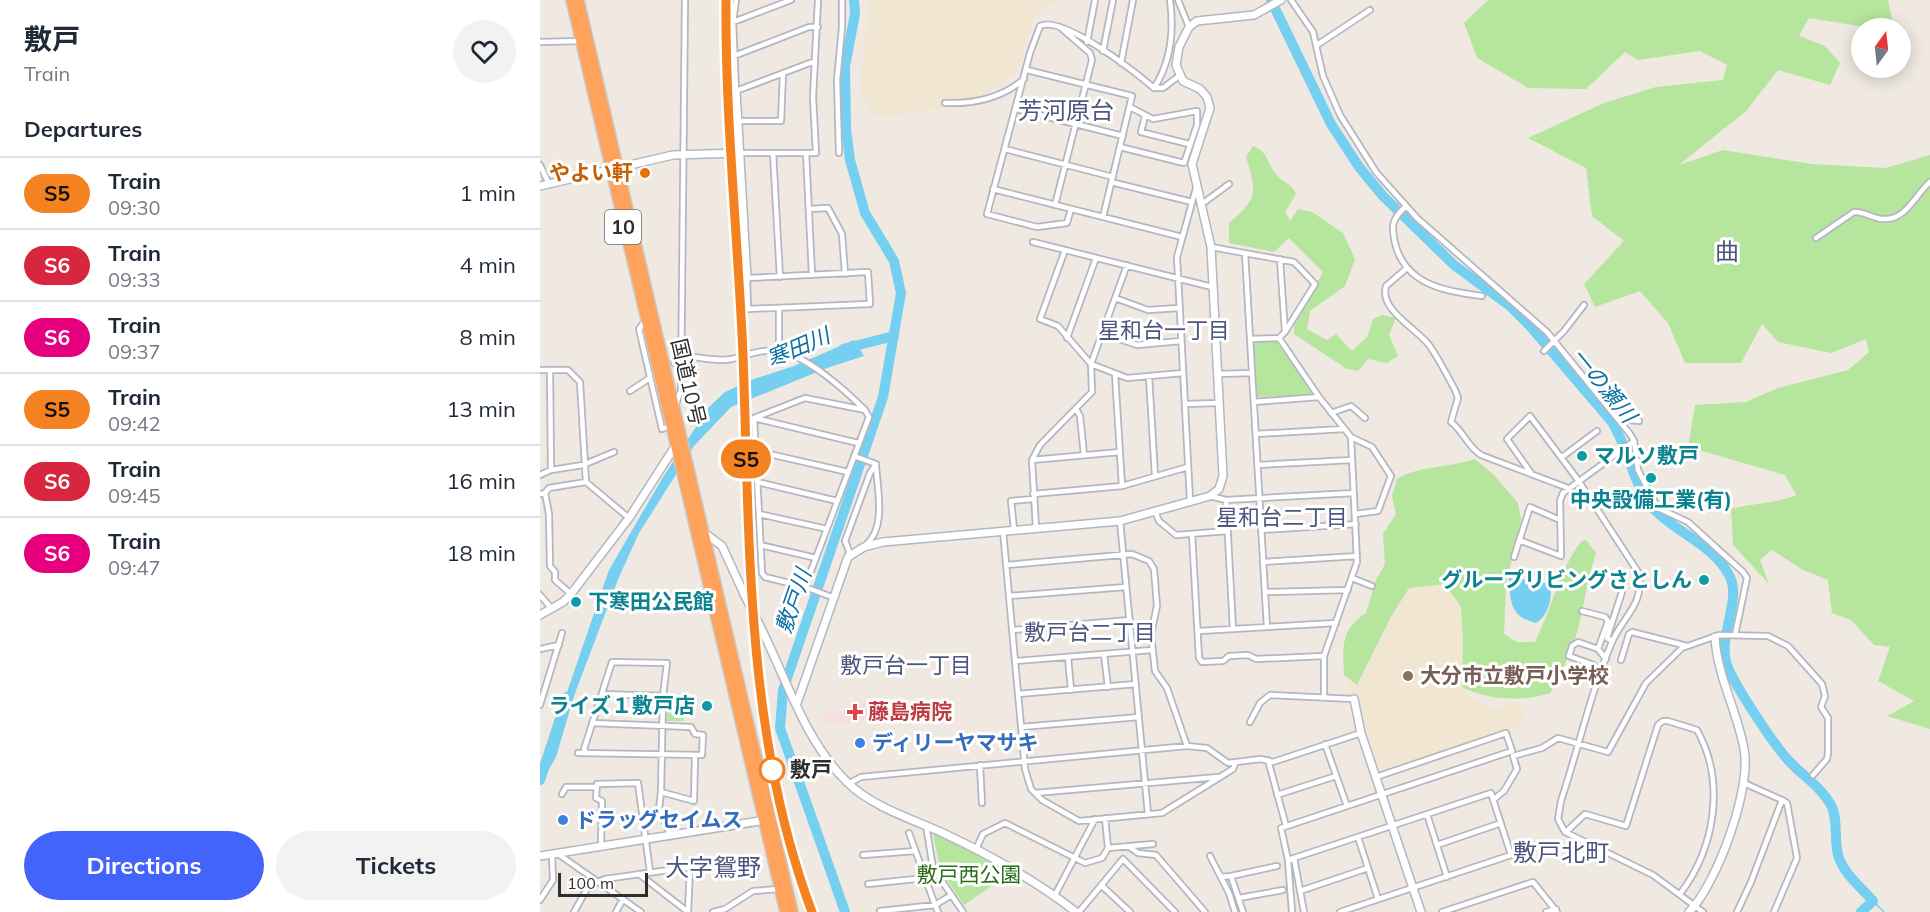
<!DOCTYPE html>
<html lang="en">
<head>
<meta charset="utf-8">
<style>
	:root { --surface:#fff; --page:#f2f2f3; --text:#1f2937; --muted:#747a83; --line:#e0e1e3; --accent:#4264fb }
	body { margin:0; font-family:Mulish,"Noto Sans JP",sans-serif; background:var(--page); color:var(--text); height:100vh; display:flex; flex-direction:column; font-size:22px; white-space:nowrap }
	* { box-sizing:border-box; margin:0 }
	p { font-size:20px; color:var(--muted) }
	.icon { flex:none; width:33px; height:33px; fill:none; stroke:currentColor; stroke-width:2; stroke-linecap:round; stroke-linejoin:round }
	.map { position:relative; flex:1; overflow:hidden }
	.panel { display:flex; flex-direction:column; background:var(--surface); width:540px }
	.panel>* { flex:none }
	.badge { padding:0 12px; border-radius:20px; font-size:21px; line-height:39px }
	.needle { width:39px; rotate:15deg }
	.fabs { position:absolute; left:1311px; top:18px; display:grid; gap:12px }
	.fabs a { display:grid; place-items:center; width:60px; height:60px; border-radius:50%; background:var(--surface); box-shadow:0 3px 15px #0003; font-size:30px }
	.scale { position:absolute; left:18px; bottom:15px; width:90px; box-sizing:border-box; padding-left:6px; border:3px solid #2e2e2e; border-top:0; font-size:16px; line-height:21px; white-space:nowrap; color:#2e2e2e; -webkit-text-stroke:4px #fff; paint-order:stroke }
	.map>.badge { position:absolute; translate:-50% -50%; box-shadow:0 0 0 3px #fff }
	h2 { padding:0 24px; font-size:22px; line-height:54px }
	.round { display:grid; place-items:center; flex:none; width:63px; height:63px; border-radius:32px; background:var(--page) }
	.summary { display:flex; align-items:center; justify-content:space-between; height:102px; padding:0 24px }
	h1 { font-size:28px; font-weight:700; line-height:45px }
	.button { display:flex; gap:12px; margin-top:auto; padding:12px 24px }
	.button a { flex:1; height:69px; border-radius:36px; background:var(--accent); color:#fff; font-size:24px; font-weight:700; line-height:69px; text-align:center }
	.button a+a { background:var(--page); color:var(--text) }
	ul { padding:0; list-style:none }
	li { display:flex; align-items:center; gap:18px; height:72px; padding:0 24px; border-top:2px solid var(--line) }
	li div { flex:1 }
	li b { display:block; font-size:22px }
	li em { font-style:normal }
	li .badge { min-width:66px; font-weight:700; text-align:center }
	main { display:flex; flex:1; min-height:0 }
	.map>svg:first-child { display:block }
	.education { fill:#f0e6d1 }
	.medical { fill:#f5dfe0 }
	.green { fill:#b6e59e }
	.water { fill:#75cff0 }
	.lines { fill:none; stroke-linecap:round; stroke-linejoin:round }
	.stream { stroke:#75cff0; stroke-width:1.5 }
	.river { stroke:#75cff0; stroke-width:10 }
	.street-casing { stroke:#b4b7c1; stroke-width:8 }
	.secondary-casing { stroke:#b4b7c1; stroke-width:10 }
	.highway-casing { stroke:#c9c9c9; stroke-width:12 }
	.street { stroke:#fff; stroke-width:4.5 }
	.secondary { stroke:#fff; stroke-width:7 }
	.highway { stroke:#ffa35c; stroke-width:9 }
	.rail { stroke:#a3a6b8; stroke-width:1.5 }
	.secondary-bridge-casing { stroke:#b4b7c1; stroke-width:10; stroke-linecap:butt }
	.secondary-bridge { stroke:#fff; stroke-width:7 }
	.line-casing { stroke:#fff; stroke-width:14 }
	.line { stroke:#f58220; stroke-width:9 }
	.food-dot { fill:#e8710a; stroke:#fff; stroke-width:2 }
	.culture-dot { fill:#0f9aa8; stroke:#fff; stroke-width:2 }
	.education-dot { fill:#8d6e63; stroke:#fff; stroke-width:2 }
	.health-dot { fill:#e0444e; stroke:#fff; stroke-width:2 }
	.shop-dot { fill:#3f7fe0; stroke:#fff; stroke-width:2 }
	.stop-dot { fill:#fff; stroke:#f58220; stroke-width:3 }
	.labels { text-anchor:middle; stroke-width:6; stroke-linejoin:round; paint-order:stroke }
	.shield { fill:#fff; stroke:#6d6d6d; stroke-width:1.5 }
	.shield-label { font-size:20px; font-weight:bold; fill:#2e2e2e }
	.food-label { font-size:21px; font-weight:bold; fill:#c56008; stroke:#fff; text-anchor:end }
	.street-label { font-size:21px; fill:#2e2e2e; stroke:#fff }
	.culture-label { font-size:21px; font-weight:bold; fill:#0d838f; stroke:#fff; text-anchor:start }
	.education-label { font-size:21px; font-weight:bold; fill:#785e54; stroke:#fff; text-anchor:start }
	.health-label { font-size:21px; font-weight:bold; fill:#be3a42; stroke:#fff; text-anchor:start }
	.shop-label { font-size:21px; font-weight:bold; fill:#366cbe; stroke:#fff; text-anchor:start }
	.stop-label { font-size:21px; font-weight:bold; fill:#2e2e2e; stroke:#fff; text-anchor:start }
	.park-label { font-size:21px; fill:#2c6e1b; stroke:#fff }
	.neighbourhood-label { font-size:22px; fill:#4d5680; stroke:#fff }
	.water-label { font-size:22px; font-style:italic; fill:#0d6fa3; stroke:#fff }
	.quarter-label { font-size:24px; fill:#4d5680; stroke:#fff }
</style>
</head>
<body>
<main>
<section class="panel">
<div class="summary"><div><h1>敷戸</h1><p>Train</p></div><a class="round"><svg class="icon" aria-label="heart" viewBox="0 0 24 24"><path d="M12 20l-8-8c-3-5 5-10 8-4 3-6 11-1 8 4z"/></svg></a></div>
<h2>Departures</h2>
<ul>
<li><span class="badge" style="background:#f58220;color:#111">S5</span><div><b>Train</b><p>09:30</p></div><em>1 min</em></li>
<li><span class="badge" style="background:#d7263d;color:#fff">S6</span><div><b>Train</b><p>09:33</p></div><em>4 min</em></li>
<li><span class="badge" style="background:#e6007e;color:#fff">S6</span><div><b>Train</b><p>09:37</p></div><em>8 min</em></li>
<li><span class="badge" style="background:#f58220;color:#111">S5</span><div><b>Train</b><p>09:42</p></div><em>13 min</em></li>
<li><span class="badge" style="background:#d7263d;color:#fff">S6</span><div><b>Train</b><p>09:45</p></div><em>16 min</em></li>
<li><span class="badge" style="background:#e6007e;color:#fff">S6</span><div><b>Train</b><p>09:47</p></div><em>18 min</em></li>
</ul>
<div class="button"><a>Directions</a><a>Tickets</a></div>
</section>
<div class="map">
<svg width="1390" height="912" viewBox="0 0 1390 912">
	<rect width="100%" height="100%" fill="#efe9e1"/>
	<!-- education -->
	<path class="education" d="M326,0H518L497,13L476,74L429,104L335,118L320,92L328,7Z
		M901,580L925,601L923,681L929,698L956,709L979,700L986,723L841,773L826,727L819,696L810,695L806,682L816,672L865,586Z"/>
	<!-- medical -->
	<path class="medical" d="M329,701L330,720L284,725L283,713L317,710V703Z"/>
	<!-- green -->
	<path class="green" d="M948,0H1348L1354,28H1331L1269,18L1259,36L1285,46L1300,63L1290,85L1238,70L1207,110L1139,165L1183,150L1272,164L1346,168L1390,155V729L1347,716L1374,701L1338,681L1350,647L1334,645L1311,620L1292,613L1288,580L1263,570L1232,550L1220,560L1229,584L1193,545L1191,509C1213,503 1236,504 1256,495L1245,475L1148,447L1155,405L1206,402L1238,388L1308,370L1329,352L1326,339L1291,353L1238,342L1222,324L1201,363H1145L1128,323L1100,291L1055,307L1044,284L1084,241L1052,216L1046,168L988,138L1064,103L1116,87L1183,80L1187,65L1160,51L1098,60L1085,52L1046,89L988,88L937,58L924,23Z
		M713,146C728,152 727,162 735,173C741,182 752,183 756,194L745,212L750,221L758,209L772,212L803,233L815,259L805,286L770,311L767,329L787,340L796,334L812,351L827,337L833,319L842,315L856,318L849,335L858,356L847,363L828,359L818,371L807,369L754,334V326L783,272L749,238L734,252L689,243V223C718,198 717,193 706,157Z
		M735,340L773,393L772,395L716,397L713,344L715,342Z
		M935,459L954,475L978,503L981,519L966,584L964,634L977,642H995C1011,611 1021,565 1042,541L1046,540L1056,553C1047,580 1045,602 1038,629C1032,650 1021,674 1010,693C983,702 947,700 922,687L923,638L921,607L905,584L869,588L852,615L817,685L804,675C803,647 800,630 826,613L836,580L845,564L843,534L856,514L852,496L857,479C880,465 909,468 935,459Z
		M128,696H144V721H126Z
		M393,834H398L462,867L459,881L424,905L400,869Z"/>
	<!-- water -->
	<path class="water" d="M314,340L324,356L287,368L191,407L154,446L99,533L79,577L34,696L16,757L0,785L22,728L26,695L69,570L123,477L169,407L185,392L211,380L254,366Z
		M969,578L1001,581L1010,586C1013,599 1007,617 996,623C970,617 970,601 969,578Z"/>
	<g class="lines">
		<!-- stream -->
		<path class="stream" d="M1333,901L1344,912"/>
		<!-- river -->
		<path class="river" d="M731,0L791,124L819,167L843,196L914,265L970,306L990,326L1072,422C1089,449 1092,483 1113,508C1137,534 1174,544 1190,577C1201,600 1179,635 1186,662C1191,681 1236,748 1250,762C1263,776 1281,787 1291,805C1299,820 1293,842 1299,858C1305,875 1322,888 1333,901L1321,912
			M303,349L354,336
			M0,780L27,697
			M305,912L240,728L243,690L343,397L361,293L354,261L325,213L310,160L306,129L305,66L315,14L314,0"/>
		<!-- street casing -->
		<g class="street-casing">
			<path id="street" d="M196,0L193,22L196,91L275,61
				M638,0L649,27
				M751,0L773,32L783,76L800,115L836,172L877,218L1007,332L1090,434L1094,441L1098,470L1118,508L1148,522L1203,572L1207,578L1195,635
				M193,22L251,0
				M0,42L42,41
				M547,42L555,0
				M777,45L830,10
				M563,51L573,0
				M194,56L269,27H278
				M581,63L593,0
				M487,70L592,96L563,217
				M614,88C631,62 634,30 630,0
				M405,103C434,104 462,98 484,79
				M476,109L583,136
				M605,116L601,132L649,144
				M199,121H241L243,73
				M580,147L644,163L657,125V111L613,119L590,107
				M465,149L573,177
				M200,153H276L273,97L278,0
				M233,153L240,277
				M266,153L272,275
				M299,153L297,80L302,28V0
				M0,165L9,184
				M575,183L652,202
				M453,189L642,237
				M662,204L689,184
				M515,205L552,60L550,53L520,27
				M866,206C852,219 851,225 855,243C865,285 905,291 942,296
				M269,209L288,208L302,234L305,274
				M531,209L527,223L497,227L447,214L490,53L500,26C523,15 595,72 614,88H623L639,76
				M1276,238L1314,212C1323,211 1332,218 1342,219C1366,221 1375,195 1390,182
				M493,242L672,287
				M671,247L754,262L775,284L745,332L739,338L710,339
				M705,253L727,627
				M740,259L745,332
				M587,265L551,364L587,378L643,373
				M867,268L846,286C839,310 876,328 889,345C899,359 907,375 915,390L918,398L911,422C924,432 927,446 941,455L1028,488
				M328,272L330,304L208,309L207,278Z
				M575,298L608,310L639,308
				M239,308V351
				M106,320L99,329L122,429L130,426
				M562,333L597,345L641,341
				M527,338L556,258
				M739,338L779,397L811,437L832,447L851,476L838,511L815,514
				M1004,351L1024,331L1044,305
				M142,355C158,357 176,362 192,359C207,355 222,349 238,351C265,354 306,391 325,410
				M134,363L142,358
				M0,370H28L40,382L46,482
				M10,370L11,470
				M575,374L582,486
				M677,374L712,373
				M609,376L615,476
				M90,391L110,378
				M714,402L779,397
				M136,404L141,390L145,0
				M645,404L679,403
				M536,409L540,416L544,455
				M791,413L811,406L825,418
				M214,418L265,398L325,410L329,417L265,587
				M214,418L222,573L225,577L265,587L292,597
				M214,418L318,443
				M1079,419L1099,421
				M716,434L804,429
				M216,451L308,472
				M314,456L336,464C337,490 347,526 326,545
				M1022,457L1057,431
				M492,460L580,452
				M718,465L812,460
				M991,473L967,439L990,416L1038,480L1098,572C1106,603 1083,616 1072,642C1051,691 1038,750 1021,801L1018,819L1025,832L1113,875L1163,912
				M0,475L11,470L43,465L74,452
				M217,482L297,501
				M5,493L9,514L10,566L15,572V580L31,594
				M0,494L5,493L9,488L46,482L89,518
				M493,494L582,486L648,467
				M670,496L686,500L814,493
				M650,500L637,257L656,188
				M686,500L693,629
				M615,511L619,521L636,535L688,531
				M219,514L287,529
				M580,521L608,814
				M496,528L492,460L500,445L552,392L551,364L518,326L500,319L525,250
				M474,529L471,501L493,499
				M721,530L816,524
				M463,531L485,769L491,789L502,800L539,821L622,813L693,769L695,764
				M652,534L659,658L662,662L683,661L689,656L708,655L716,659L784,656
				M979,540L1021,556L1020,501L1023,493L1094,441
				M220,545L276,558
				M308,557L309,551L305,541L330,473L336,464
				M974,557L990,507L1020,520
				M723,562L817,556
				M466,565L592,554L609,561L614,569L617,606L611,634L615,671L627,688L647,746
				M812,578L832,586
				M725,592L808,590
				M0,595L12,609
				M469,596L586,587
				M1042,611L1065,617L1068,621L1058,649
				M472,630L590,620
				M659,631L796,623
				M1072,641L1067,638L1082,592
				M0,649L19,645
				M564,654L568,687
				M528,657L531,690
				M1081,660L1089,634L1092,632L1147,646
				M475,661L612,650
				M1054,665L1029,656L1032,646L1038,642L1058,649L1066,659
				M62,694L123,696
				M478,694L596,684
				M784,697V656L817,562L811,437
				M0,705L22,633
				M710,722L720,703L730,695L814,699
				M481,727L599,717
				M785,744L807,806
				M38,753L162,755L163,735L155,734L151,727L52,723
				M46,753L44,749L72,662L127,663L123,696L121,792L119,809L131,836
				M728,760L746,826
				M440,765L442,803
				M308,784L321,777L647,746L667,748L688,763L721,759L733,762L821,733
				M121,792L154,801L155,755
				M495,793L678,777
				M22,794L26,787H56
				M737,795L796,776
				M953,800L964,791L977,769L973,756L1002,748L1018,738L1068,752L1106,683L1142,648L1179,635L1228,636L1248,646L1282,684L1285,696L1281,707L1288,718V753L1287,759L1273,775
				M887,814L907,877
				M386,825L393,868L423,912
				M1026,832L1045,814L1086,826L1118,725L1123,721H1128L1157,730C1186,782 1175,848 1140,894
				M369,833L395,905L410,896
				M818,837L838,899
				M897,845L961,823
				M588,846L598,853L616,855L665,912
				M61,847L62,801L56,798L57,784L98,783L110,872
				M568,848L613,844
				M436,849L443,834L465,823L545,863L562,858L568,848L565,818
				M18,854L101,912
				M323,855L375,851
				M670,856L689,893L695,912
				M754,858L764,912
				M748,860L951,793L971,855L800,912
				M99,874L148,912
				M691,876L737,866
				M681,877L691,876L703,912
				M58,882L65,879L150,867L148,912
				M328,884L385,878
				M561,885L590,912
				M760,891L828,868
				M515,895L555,819
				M699,898L743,890
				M0,900L13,880L12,855
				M340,911L395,905L398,912
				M34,912L53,878
				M76,912L83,899
				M173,912L185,909L213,891L239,889
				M539,912L583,859L635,912
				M752,912L748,860L741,828L972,751L966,733L836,777
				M902,912L993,882L1017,912
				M1006,912L1016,909
				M1197,912L1211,882L1242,800L1204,783
				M1234,912L1257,858L1247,803L1242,800"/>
		</g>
		<!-- secondary casing -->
		<g class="secondary-casing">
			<path id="secondary" d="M196,91L207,278
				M0,186L133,155L200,153
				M162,531L182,546L205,596
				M0,615L23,602L31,594L89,518L136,445
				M219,624C246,677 264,740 307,782C332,807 372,819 403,833C450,855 495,880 536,912
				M814,699L821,733L881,912
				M257,703L308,557L324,547L343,542L580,521L670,496L679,489L683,476L671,247L652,164L670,108L667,97L660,89L643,81L636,65L639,47L649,27L657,21L714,15L741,0
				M0,856L226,820
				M1149,912C1177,884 1212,788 1204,749C1197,710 1177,676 1175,637"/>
		</g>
		<!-- highway casing -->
		<g class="highway-casing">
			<path id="highway" d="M31,0L245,912
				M39,0L253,912"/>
		</g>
		<!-- street -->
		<use href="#street" class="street"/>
		<!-- secondary -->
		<use href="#secondary" class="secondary"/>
		<!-- highway -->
		<use href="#highway" class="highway"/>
		<!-- rail -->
		<path class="rail" d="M186,0C185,118 198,237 202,355C210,542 205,735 272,912"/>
		<!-- secondary-bridge casing -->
		<g class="secondary-bridge-casing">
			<path id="secondary-bridge" d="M205,596L219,624"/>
		</g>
		<!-- secondary-bridge -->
		<use href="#secondary-bridge" class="secondary-bridge"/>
	</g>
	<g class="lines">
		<!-- line casing -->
		<g class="line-casing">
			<path id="line" d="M186,0C185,118 198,237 203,355C210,542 205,734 272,912"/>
		</g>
		<!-- line -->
		<use href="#line" class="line"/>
	</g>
	<!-- markers -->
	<circle class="food-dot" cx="105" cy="173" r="6"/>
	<g class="culture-dot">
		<circle cx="1042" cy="456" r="6"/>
		<circle cx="1111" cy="478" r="6"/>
		<circle cx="1164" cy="580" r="6"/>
		<circle cx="36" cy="602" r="6"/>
		<circle cx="167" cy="706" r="6"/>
	</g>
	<circle class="education-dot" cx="868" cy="676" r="6"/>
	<path class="health-dot" d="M312 703h6v6h6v6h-6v6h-6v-6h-6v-6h6z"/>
	<g class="shop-dot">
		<circle cx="320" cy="743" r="6"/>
		<circle cx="23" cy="820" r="6"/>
	</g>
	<circle class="stop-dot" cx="232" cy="770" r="12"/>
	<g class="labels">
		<!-- shield labels -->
		<rect class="shield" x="65" y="210" width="36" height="34" rx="4.5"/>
		<g class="shield-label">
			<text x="83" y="234">10</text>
		</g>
		<!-- food labels -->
		<g class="food-label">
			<text x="93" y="180">やよい軒</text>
		</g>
		<!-- street labels -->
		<g class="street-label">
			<text transform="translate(148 382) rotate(77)" y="7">国道10号</text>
		</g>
		<!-- culture labels -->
		<g class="culture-label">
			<text x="1054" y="463">マルソ敷戸</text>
			<text x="1111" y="507" text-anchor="middle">中央設備工業(有)</text>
			<text x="1152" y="587" text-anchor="end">グループリビングさとしん</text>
			<text x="48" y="609">下寒田公民館</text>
			<text x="155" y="713" text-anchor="end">ライズ１敷戸店</text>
		</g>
		<!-- education labels -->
		<g class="education-label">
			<text x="880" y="683">大分市立敷戸小学校</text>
		</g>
		<!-- health labels -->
		<g class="health-label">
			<text x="328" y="719">藤島病院</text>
		</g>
		<!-- shop labels -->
		<g class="shop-label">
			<text x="332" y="750">ディリーヤマサキ</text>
			<text x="35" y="827">ドラッグセイムス</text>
		</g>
		<!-- stop labels -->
		<g class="stop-label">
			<text x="250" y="777">敷戸</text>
		</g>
		<!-- park labels -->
		<g class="park-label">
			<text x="429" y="882">敷戸西公園</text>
		</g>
		<!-- neighbourhood labels -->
		<g class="neighbourhood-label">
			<text x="624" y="338">星和台一丁目</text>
			<text x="742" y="525">星和台二丁目</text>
			<text x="550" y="640">敷戸台二丁目</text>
			<text x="366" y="673">敷戸台一丁目</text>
		</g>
		<!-- water labels -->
		<g class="water-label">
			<text transform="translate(258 347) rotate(-23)" y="8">寒田川</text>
			<text transform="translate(1064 385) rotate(51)" y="8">一の瀬川</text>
			<text transform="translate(253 601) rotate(-71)" y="8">敷戸川</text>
		</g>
		<!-- quarter labels -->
		<g class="quarter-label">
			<text x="526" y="119">芳河原台</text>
			<text x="1187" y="260">曲</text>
			<text x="1021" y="861">敷戸北町</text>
			<text x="173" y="876">大字鴛野</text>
		</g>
	</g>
</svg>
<div class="fabs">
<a><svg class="needle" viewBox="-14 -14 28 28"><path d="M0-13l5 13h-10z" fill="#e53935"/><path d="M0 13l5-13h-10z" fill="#747a83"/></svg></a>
</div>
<div class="scale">100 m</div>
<b class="badge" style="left:206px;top:459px;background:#f58220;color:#111">S5</b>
</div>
</main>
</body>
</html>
